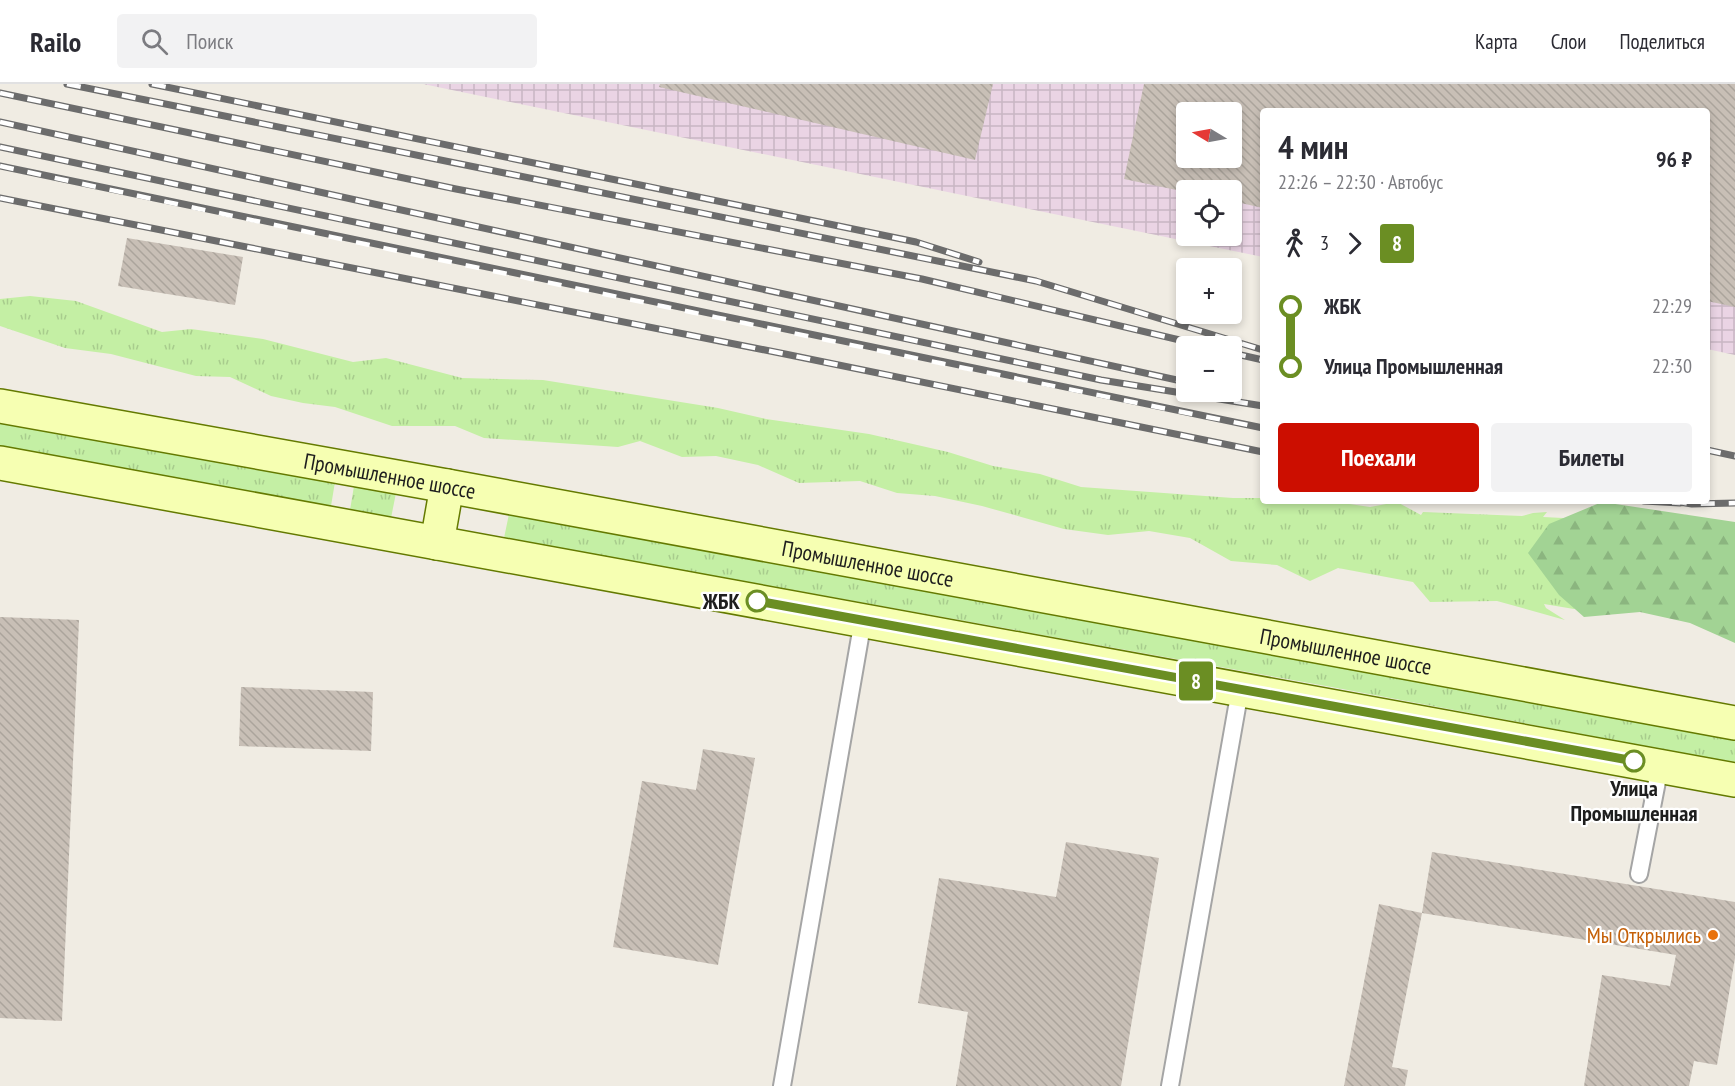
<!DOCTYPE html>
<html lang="ru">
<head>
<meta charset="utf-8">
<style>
	:root { --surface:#fff; --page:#f2f2f3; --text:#2b2b33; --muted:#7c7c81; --line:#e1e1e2; --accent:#cc0e00 }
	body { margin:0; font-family:"PT Sans Narrow",sans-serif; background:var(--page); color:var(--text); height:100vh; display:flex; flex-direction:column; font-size:22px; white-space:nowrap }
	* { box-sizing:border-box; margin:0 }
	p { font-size:20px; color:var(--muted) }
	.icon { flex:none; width:33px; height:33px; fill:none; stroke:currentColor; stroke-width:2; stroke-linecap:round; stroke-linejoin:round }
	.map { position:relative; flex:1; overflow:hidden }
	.panel { position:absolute; left:1260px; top:24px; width:450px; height:396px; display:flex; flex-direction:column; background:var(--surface); border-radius:6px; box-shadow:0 3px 9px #0003 }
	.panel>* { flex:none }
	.badge { padding:0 12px; border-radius:4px; font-size:21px; line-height:39px }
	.needle { width:39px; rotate:280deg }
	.buttons { position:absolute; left:1176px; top:18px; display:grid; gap:12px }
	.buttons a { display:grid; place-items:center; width:66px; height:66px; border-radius:6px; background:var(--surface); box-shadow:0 3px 9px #0003; font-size:30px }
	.map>.badge { position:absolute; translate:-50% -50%; box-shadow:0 0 0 3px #fff }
	.legs { display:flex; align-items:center; gap:9px; height:66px; padding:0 18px; font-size:20px }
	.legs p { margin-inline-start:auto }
	.overview { display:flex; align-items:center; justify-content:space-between; height:102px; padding:0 18px }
	h1 { font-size:33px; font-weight:600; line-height:45px }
	.button { display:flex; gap:12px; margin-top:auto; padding:12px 18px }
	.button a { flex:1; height:69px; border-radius:6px; background:var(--accent); color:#fff; font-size:24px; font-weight:600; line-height:69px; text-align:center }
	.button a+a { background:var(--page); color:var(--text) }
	ul { padding:0 18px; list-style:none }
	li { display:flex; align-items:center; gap:21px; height:60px; font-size:22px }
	li i { display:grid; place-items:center; width:9px; height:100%; margin:0 8px; background:currentColor }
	li i::after { content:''; width:15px; height:15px; margin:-8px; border:4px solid; border-radius:50%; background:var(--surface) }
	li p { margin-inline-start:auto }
	li:first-child i { background:linear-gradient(#0000 50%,currentColor 0) }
	li:last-child i { background:linear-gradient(currentColor 50%,#0000 0) }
	header { display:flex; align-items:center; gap:36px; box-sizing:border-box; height:84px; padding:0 30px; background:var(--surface); border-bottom:2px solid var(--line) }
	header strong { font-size:28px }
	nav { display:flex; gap:33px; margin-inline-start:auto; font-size:21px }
	.search { width:420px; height:54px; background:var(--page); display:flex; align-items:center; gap:15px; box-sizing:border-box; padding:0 21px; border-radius:6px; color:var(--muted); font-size:22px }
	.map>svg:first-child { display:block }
	.industrial { fill:url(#industrial-grid); fill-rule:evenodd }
	.grass { fill:url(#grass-tufts) }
	.forest { fill:url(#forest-firs) }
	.building { fill:url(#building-back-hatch); fill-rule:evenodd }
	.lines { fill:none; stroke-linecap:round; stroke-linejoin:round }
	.service-casing { stroke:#a5a5a5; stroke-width:20 }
	.secondary-casing { stroke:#647a00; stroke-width:36 }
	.service { stroke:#fff; stroke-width:16 }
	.secondary { stroke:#f6ffb2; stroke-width:33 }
	.rail-casing { stroke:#6c6c6c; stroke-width:7 }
	.rail { stroke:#fff; stroke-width:4.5; stroke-dasharray:14; stroke-linecap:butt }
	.line-1-casing { stroke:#fff; stroke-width:14 }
	.line-1 { stroke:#6b8e23; stroke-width:9 }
	.stop-1-dot { fill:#fff; stroke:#6b8e23; stroke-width:3 }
	.food-dot { fill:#e8710a; stroke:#fff; stroke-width:2 }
	.labels { text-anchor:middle; stroke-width:4.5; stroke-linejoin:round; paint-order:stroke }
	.street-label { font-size:22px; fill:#1e1e1e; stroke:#fff }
	.stop-label { font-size:22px; font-weight:bold; fill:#1e1e1e; stroke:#fff; text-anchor:end }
	.food-label { font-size:22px; fill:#c56008; stroke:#fff; text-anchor:end }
</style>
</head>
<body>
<header>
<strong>Railo</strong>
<div class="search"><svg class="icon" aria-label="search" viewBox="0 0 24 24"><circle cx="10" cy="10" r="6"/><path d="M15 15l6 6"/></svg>Поиск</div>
<nav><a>Карта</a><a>Слои</a><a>Поделиться</a></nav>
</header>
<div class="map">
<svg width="1735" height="1002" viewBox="0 0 1735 1002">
	<defs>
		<pattern id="industrial-grid" width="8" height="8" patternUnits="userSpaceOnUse" patternTransform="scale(1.5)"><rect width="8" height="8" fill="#ead4e4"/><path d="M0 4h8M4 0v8" fill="none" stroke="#c8b6c3"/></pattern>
		<pattern id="grass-tufts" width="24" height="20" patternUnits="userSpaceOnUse" patternTransform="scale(1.5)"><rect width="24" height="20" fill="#c4efa4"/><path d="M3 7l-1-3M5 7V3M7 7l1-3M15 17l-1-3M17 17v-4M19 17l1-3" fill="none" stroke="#a8cc8d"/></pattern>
		<pattern id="forest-firs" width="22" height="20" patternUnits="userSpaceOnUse" patternTransform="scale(1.5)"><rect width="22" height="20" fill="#a2d394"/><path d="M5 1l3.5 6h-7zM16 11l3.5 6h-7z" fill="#8bb57f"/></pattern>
		<pattern id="building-back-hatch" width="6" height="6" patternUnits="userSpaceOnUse" patternTransform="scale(1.5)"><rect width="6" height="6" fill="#c8bfb6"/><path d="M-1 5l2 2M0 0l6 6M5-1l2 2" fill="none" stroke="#aba49c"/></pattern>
	</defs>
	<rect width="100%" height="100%" fill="#f0ece3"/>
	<!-- industrial -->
	<path class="industrial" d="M423,0H1735V271L1707,265V27H1263V173ZM1186,28H1232V74H1186ZM1186,106H1232V152H1186Z"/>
	<!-- grass -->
	<path class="grass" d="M30,212L76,217L162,248L191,245L263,255L353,278L386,274L462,294L543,296L718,324L766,335L869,350L948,368L993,382L1040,390L1081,403L1233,414H1263V417H1329L1370,423L1397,418L1421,431L1423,428L1522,432L1533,429L1547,428L1543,433L1603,436L1613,506L1574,525L1544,520L1546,524L1565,536L1497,517L1430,518L1413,498L1338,484L1310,497L1277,481L1231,477L1190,454L1149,447L1108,451L1064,445L982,422L935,412L897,409L860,397L799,399L758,381L716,372L682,373L640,357L618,363L484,354L455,342H392L335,323L303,319L271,312L230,293L196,292L111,270L65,264L0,242V215Z
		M0,338L335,398L331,422L0,362Z
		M354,402L396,409L391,434L350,426Z
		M509,430L1411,595L1735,656V679L1337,604L504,454Z"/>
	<!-- forest -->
	<path class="forest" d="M1602,418L1735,438V559L1690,539L1640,528L1584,533L1559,511L1528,469L1549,440Z"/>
	<!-- building -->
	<path class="building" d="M660,0H993L975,76L659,3Z
		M1144,0H1735V223L1707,217V27H1263V124L1232,117V106H1186V108L1124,95ZM1186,28H1232V74H1186Z
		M127,154L243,173L235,221L118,202Z
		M0,533L79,536L62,937L0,934Z
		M241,603L373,608L371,667L239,662Z
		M703,665L755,674L718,881L613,863L642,697L696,706Z
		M1066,758L1159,774L1121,1002H956L968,928L918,919L939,794L1056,813Z
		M1432,768L1735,818V874L1717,981L1694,977L1689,1002H1584L1602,891L1670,902L1676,871L1422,829Z
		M1379,820L1422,829L1392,983L1408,986L1405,1002H1344Z"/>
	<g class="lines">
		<!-- service casing -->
		<g class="service-casing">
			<path id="service" d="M1639,790L1660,682
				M782,1002L863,536
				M1170,1002L1240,606"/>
		</g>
		<!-- secondary casing -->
		<g class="secondary-casing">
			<g id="secondary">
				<path id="s1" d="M0,322L447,402L1735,639"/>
				<path d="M0,379L1735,696"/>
				<path d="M437,459L447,402"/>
			</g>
		</g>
		<!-- service -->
		<use href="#service" class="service"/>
		<!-- secondary -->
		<use href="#secondary" class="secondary"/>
		<!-- rail casing -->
		<g class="rail-casing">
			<path id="rail" d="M67,0L1036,197L1263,266
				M152,0L916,158L979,178
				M0,9L456,105L922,195L1205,262
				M0,38L1186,298
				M0,63L1101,296L1263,322
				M0,82C420,173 841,260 1263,344
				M0,114L785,270L1263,368
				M1232,269L1263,276
				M1707,366L1735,372
				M1644,417L1680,419
				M1673,417L1692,420L1735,419"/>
		</g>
		<!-- rail -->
		<use href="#rail" class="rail"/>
	</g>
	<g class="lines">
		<!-- line-1 casing -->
		<g class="line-1-casing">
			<path id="line-1" d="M757,517L1634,677"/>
		</g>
		<!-- line-1 -->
		<use href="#line-1" class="line-1"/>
	</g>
	<!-- markers -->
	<g class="stop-1-dot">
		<circle cx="757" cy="517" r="10"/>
		<circle cx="1634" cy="677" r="10"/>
	</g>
	<circle class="food-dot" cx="1713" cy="851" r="6"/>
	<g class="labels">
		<!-- street labels -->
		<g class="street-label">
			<text dy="8" stroke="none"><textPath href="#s1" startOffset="396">Промышленное шоссе</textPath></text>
			<text dy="8" stroke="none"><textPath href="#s1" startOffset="882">Промышленное шоссе</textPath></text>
			<text dy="8" stroke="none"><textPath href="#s1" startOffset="1368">Промышленное шоссе</textPath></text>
		</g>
		<!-- stop labels -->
		<g class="stop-label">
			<text x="740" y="525">ЖБК</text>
			<text x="1634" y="712" text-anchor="middle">Улица<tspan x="1634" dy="25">Промышленная</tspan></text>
		</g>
		<!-- food labels -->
		<g class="food-label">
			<text x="1701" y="859">Мы Открылись</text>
		</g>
	</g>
</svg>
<div class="buttons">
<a><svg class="needle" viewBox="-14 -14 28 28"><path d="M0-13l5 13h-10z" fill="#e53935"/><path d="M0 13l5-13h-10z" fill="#7c7c81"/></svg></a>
<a><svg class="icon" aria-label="locate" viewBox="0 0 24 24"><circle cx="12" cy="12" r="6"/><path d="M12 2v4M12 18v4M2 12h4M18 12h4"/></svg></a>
<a>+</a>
<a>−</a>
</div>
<b class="badge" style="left:1196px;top:597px;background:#6b8e23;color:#fff">8</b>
<section class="panel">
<div class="overview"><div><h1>4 мин</h1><p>22:26 – 22:30 · Автобус</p></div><b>96 ₽</b></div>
<div class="legs"><svg class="icon" aria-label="walk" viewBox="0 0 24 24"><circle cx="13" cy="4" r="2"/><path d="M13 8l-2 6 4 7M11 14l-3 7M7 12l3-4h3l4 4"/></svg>3<svg class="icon" aria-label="forward" viewBox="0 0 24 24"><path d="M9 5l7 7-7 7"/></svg><b class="badge" style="background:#6b8e23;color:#fff">8</b></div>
<ul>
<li><i style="color:#6b8e23"></i><b>ЖБК</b><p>22:29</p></li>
<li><i style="color:#6b8e23"></i><b>Улица Промышленная</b><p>22:30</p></li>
</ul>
<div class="button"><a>Поехали</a><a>Билеты</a></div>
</section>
</div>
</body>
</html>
